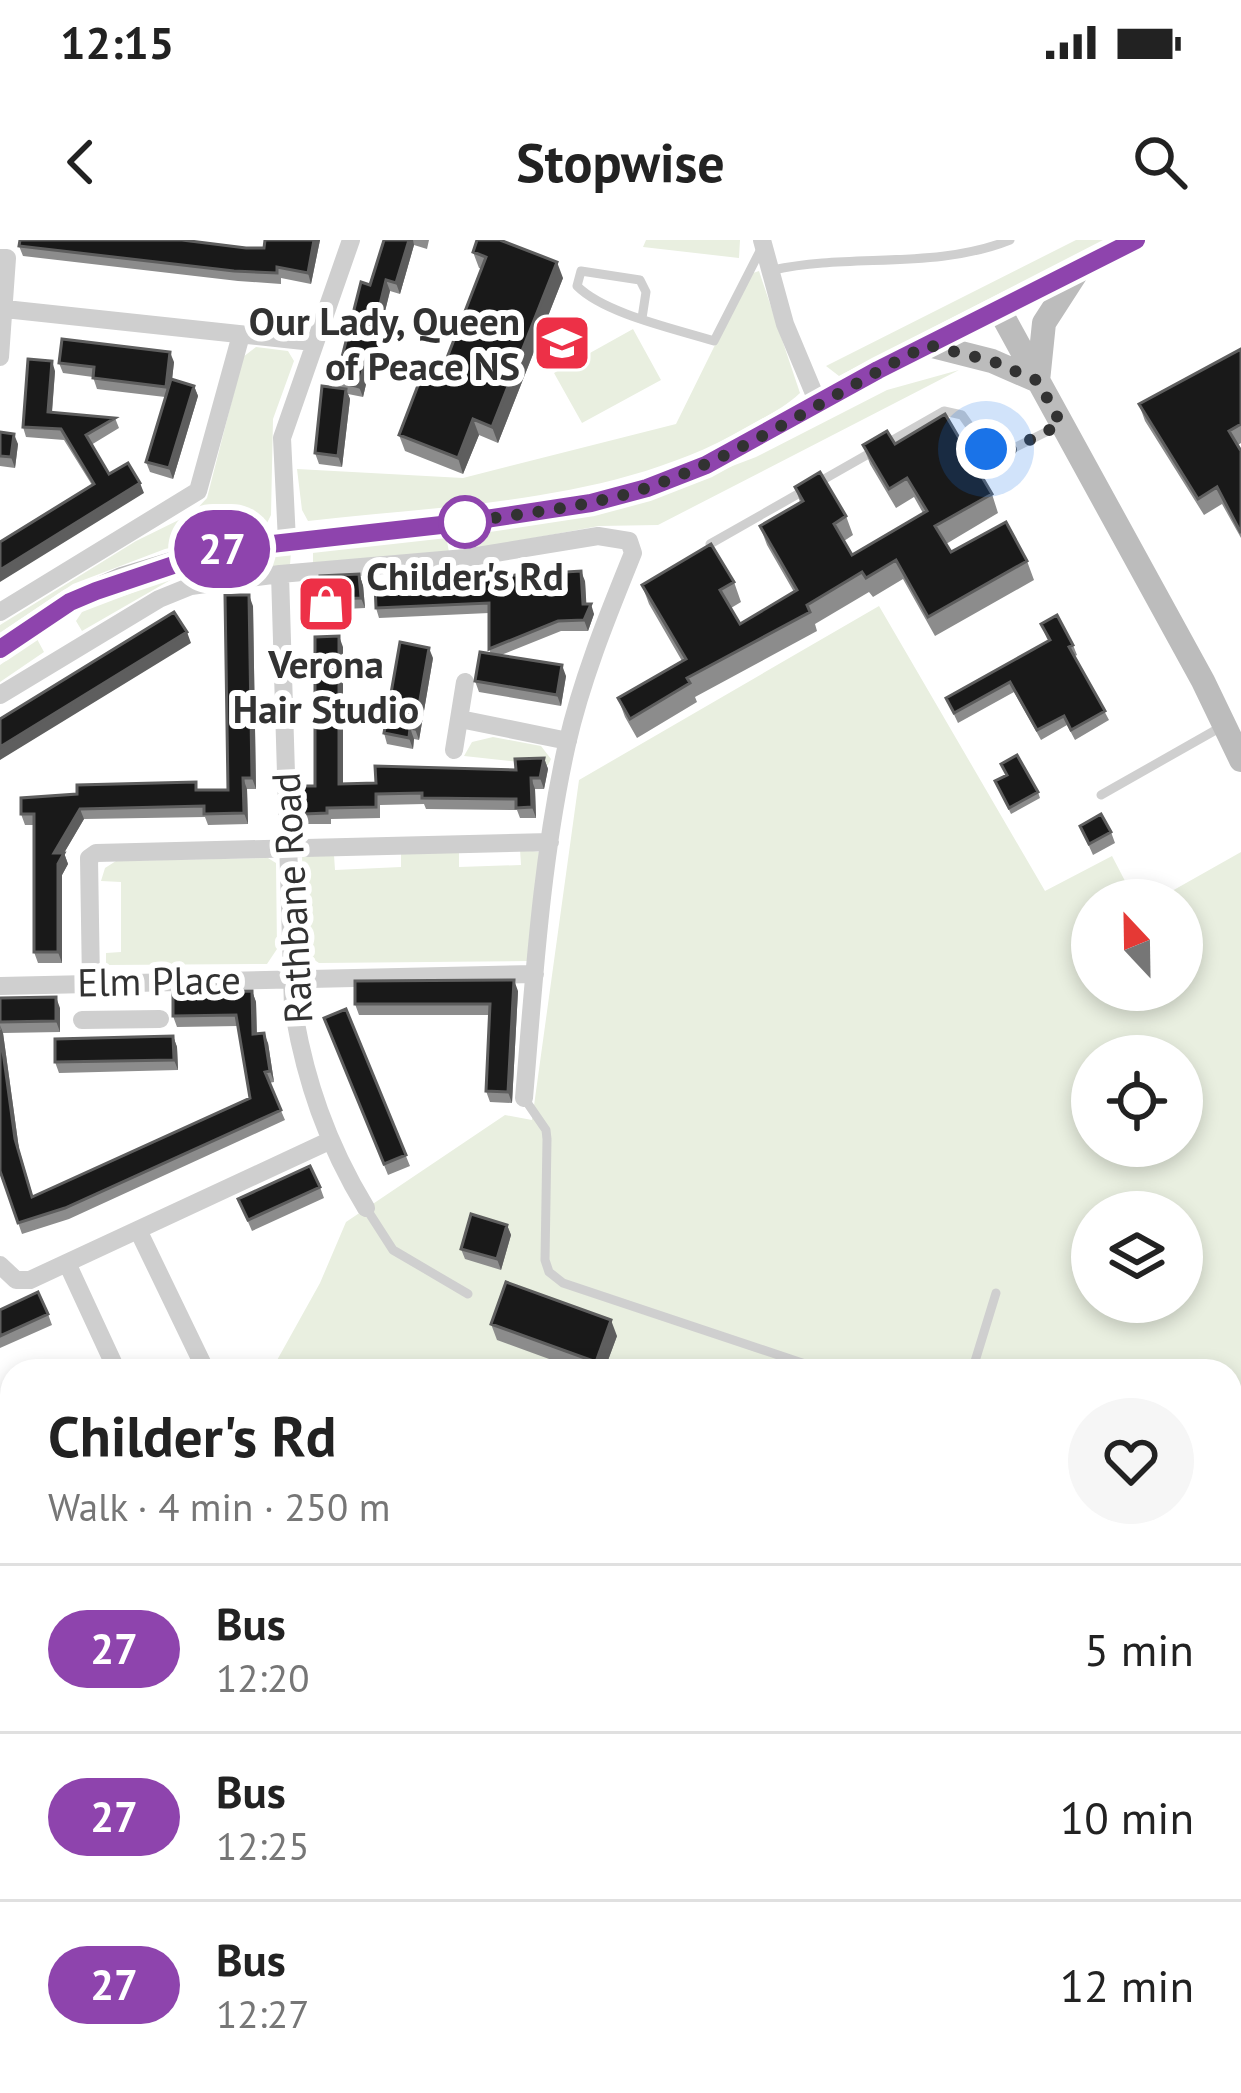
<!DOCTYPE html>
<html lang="en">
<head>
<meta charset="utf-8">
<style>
	:root { --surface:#fff; --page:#f6f6f6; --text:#222; --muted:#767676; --line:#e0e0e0 }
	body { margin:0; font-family:"PT Sans",sans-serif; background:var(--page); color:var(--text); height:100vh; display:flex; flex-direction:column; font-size:45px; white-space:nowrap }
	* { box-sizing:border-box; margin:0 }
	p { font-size:39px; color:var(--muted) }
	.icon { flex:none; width:66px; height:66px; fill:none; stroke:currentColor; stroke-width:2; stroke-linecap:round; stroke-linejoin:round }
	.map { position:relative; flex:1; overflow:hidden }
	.drawer { position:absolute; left:0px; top:1119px; width:1242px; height:735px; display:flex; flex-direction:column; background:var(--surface); border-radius:36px 36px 0 0; box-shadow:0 6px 18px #0003 }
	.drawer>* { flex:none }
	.badge { padding:0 24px; border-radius:39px; font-size:42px; line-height:78px }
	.needle { width:78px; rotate:338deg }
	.controls { position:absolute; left:1071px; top:639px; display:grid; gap:24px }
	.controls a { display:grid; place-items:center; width:132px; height:132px; border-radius:50%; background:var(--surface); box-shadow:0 6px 18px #0003; font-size:60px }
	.you { position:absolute; width:60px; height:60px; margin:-30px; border:9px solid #fff; border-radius:50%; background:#1a73e8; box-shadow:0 0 0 18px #1a73e833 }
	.map>.badge { position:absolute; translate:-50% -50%; box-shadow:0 0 0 6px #fff }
	.round { display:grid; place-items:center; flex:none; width:126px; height:126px; border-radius:63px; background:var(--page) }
	.headline { display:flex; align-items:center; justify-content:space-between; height:204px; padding:0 48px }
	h1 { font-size:57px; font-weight:800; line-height:90px }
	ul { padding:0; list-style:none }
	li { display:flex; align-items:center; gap:36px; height:168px; padding:0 48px; border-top:3px solid var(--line) }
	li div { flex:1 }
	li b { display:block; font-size:45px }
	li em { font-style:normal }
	li .badge { min-width:132px; font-weight:700; text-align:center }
	.status { display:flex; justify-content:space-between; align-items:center; height:84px; padding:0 60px; background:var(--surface); direction:ltr }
	.status svg { height:33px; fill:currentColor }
	header { display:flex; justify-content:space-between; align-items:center; height:156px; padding:0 48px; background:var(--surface); font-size:54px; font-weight:800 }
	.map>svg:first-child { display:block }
	.green { fill:#e9efe0; fill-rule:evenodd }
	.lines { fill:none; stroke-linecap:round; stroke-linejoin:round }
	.lane { stroke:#cfcfcf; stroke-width:9 }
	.street { stroke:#cfcfcf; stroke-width:18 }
	.secondary { stroke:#bcbcbc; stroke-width:24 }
	.highway { stroke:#999; stroke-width:33 }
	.wall { fill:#8c8c8c }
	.shaded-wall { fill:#5e5e5e }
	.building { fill:#191919; stroke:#5e5e5e; stroke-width:3 }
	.line-casing { stroke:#fff; stroke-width:27 }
	.line { stroke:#8e44ad; stroke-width:18 }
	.walk { stroke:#323232; stroke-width:12; stroke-dasharray:0 21.6 }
	.stop-dot { fill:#fff; stroke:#8e44ad; stroke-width:6 }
	.labels { text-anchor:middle; stroke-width:12; stroke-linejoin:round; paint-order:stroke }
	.poi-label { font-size:39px; font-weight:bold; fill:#323232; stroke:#fff; text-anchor:end }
	.stop-label { font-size:39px; font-weight:bold; fill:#323232; stroke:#fff }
	.street-label { font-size:39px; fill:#323232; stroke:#fff }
</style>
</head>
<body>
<div class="status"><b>12:15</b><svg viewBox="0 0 49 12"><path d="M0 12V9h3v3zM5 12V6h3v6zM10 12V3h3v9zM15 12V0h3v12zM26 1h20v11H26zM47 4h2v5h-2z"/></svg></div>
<header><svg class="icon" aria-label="back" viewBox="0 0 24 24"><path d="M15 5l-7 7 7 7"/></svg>Stopwise<svg class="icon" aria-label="search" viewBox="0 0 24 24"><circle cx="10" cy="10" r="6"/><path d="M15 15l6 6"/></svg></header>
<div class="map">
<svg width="1241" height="1853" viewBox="0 0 1241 1853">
	<rect width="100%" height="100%" fill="#fff"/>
	<!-- green -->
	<path class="green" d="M646,0H740L739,18L643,7Z
		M1076,0H1103L839,136L826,126Z
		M759,31L800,153C784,168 765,177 746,188C614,263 456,264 308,281L302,270L297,229L463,238L676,184L750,34Z
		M633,89L661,140L582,183L554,133Z
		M256,107L288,111L294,121L273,179L271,275L265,287L165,309L73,344L0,393V385L136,301L193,273L207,258L243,117Z
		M959,130L658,285L599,286L474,309L476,292L622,268L756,217L887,150Z
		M446,296L449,312L313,323V310Z
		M291,312L290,325L174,338L82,391L76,381L82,372L197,328Z
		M879,366L1045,651L1112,616L1135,660H1092V750H1182V660H1156L1241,612V1242L1230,1282V1131H271L320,1043L346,982L505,875L532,880L579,540ZM1092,816H1182V906H1092ZM1092,972H1182V1062H1092Z
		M37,399L44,412L0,442V425Z
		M493,497L541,506L551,519L548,525L464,516L472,502Z
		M520,609L539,612L530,721L319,723L305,714L302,616L334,615L335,630L401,627V613L459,611V627L521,625Z
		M268,618L276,623L277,709L267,724L106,725V713L121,712V642L101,641L105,628L116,621Z
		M0,1405L12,1412V1842H1104L1099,1853H0Z
		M1241,1514V1814L1230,1826V1538Z
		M1150,1842H1217L1207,1853H1147Z"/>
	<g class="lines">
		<!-- lane -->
		<path class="lane" d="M773,30C850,13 935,30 1010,0
			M642,78L646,52L640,40L581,31L577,46C605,74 676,89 714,101L761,9
			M710,304L944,171L962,175L986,209L1004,213L1058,186
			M1101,555L1221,487
			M524,858L546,890L547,899L545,1020L549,1032L563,1043L826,1131
			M366,968L393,1010L468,1054
			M972,1131L996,1053
			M1230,1502L1241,1489
			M1128,1853L1131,1842"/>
		<!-- street -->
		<path class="street" d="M762,0L785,84L818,163
			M0,18H7L0,117
			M5,69L313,102
			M287,301L282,198L351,0
			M280,334L293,767C305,840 327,904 366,968
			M0,372L198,251L241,95
			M0,455L159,359L191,346L280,334L465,318L598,296L629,301L633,313C608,375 582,438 567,504C541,620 534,740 524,858
			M460,479L568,501
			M454,510L465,442
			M91,743L89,618L96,613L550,602
			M0,746L535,734
			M82,780L160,779
			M138,990L206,1131
			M67,1023L117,1131
			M0,1025L16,1040H30L329,901
			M0,1314L12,1322"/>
		<!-- secondary -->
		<path class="secondary" d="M1000,71L1203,441L1241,520
			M929,105L992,121L1038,141L1044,83L1075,35
			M0,409L70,362L122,339L218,310L459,283L591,263L647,247L706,225L879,130L1136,0"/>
		<!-- highway -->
		<path class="highway" d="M1223,1853L1241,1832"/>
	</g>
	<!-- wall -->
	<path class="wall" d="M265,0H320L311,44L281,38V44L238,41L23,16L19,6L264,8Z
		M384,0H429L427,9L414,5L400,54L390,51L378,99L386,111L378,142L367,140L363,157L348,154L350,159L342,227L319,224L315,213L338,148L336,141Z
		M473,12L563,38L498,203L479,195L463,234L405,211L399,195L438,141L482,29L479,28Z
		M1241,109V203L1238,205L1241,211V298L1222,264L1204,275L1145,181L1139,164Z
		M174,122L172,139L194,146L198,156L173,239L150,232L146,222L165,157L97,149L93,137L63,133L59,123Z
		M55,131L52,173L115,178L119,188L91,205L109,234L144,253L92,245L64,200L26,197L23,187Z
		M0,192L18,204L15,228L0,226Z
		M895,204L992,254L998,273L946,304L951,312L1027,321L1034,340L935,396L903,339L873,357L869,352L815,384L817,391L695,457L697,462L637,498L625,477L618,458L682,421L649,364L642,345L734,342L741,362L731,368L740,384L794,352L767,305L760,286L800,262L795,247L846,276L853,295L844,301L852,315L923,273L914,257L896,268L870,224L863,205Z
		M359,334L363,345L365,368L325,370L321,359Z
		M585,341L586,364L594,374L588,391H561L501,415L566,436L561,466L479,452L475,441L491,414L489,409V373L379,378L376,368Z
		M253,366L256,549H247L248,584L208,585L205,577L84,579L64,613L68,624L62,635V723H38L34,712V585H25L21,574L199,550H228Z
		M1041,384L1073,405L1077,415L1075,416L1109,480L1075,500L1067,485L1041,500L1014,452L958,483L946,458L1048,401Z
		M343,407V544L376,543L516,530L544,518L548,529L544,549H535L536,578H520L517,570L426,569L424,564L380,565V578L331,579V584H308L304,574L315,546Z
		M433,418L419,500L414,499L413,509L387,504L384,493Z
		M995,541L1038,552L1040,558L1011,574Z
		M1080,586L1111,592L1115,603L1093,615Z
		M252,751L256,762L257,794L268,803L274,842L269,843L285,880L69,979L22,994L0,931V758L60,768V792L3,793L19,909L33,957L250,858L238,786L177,787L173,776Z
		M518,751L512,863L490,862L486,851L489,775H359L355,764Z
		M346,769L410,926L388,935L324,778Z
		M173,796L177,807L178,830L59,833L55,822Z
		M320,947L324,958L252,991L238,959Z
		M507,985L511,995L501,1030L465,1019L461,1009Z
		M0,1070L48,1074L52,1085L0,1108Z
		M491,1084L617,1096L604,1131H582L497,1100Z"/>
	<!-- shaded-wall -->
	<path class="shaded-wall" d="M314,0H320L311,44L308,33Z
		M409,0H413L414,5L400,54L396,43Z
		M557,22L563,38L498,203L492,187Z
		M386,40L390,51L376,108L372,97Z
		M382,100L386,111L378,142L374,131Z
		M170,112L174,122L170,158L166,147Z
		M52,121L55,131L51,183L48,172Z
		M363,129L367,140L363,157L359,147Z
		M194,146L198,156L173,239L169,228Z
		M346,149L350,159L342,227L338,216Z
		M473,179L479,195L463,234L458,218Z
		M14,194L18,204L15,228L11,217Z
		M140,243L144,253L0,342V330Z
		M581,331L585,341L587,374L583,364Z
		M359,334L363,345L365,368L361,358Z
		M249,355L253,366L256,549L252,538Z
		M591,364L594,374L588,391L584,380Z
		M187,392L191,403L0,520V507Z
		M339,396L343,407V555L339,544Z
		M429,408L433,418L419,500L415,489Z
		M562,425L566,436L561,466L557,455Z
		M410,488L414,499L413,509L409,498Z
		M544,518L548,529L544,549L540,538Z
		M243,538L247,549L248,584L244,573Z
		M531,538L535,549L536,578L532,567Z
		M80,569L84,579L64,613L68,624L62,635V723L58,712L54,613Z
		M514,740L518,751L512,863L508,852Z
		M252,751L256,762L257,805L253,794Z
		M56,757L60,768V792L56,781Z
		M0,785L3,793L19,909L15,899Z
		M264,793L268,803L274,842L270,831Z
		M173,796L177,807L178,830L174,820Z
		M507,985L511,995L501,1030L497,1019Z
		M611,1080L617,1096L604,1131H599L596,1122Z"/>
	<!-- building -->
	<path class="building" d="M20,0H182L246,8H264L265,0H314L308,33L277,27V33L234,31L19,6Z
		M384,0H409L396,43L386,40L372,97L382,100L374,131L363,129L359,147L336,141L361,42L370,45Z
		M477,0H500L557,22L492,187L473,179L458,218L399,195L422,135L438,141L486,17L473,12Z
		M62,99L170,112L166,147L93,138L94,127L59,123Z
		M1241,109V184L1229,191L1241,211V293L1217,247L1198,259L1139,164Z
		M28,119L52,121L48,172L115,178L86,195L109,234L128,223L140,243L0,330V302L94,244L61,189L23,187Z
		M171,139L194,146L169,228L146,222Z
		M322,146L346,149L338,216L315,213Z
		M945,174L992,254L935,286L951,312L1006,282L1027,321L928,377L896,320L866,338L862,332L807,365L810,372L687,438L690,443L630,479L618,458L686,419L642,345L711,304L734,342L720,350L740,384L797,350L760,286L803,261L795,247L820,232L846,276L834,284L852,315L927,271L907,238L889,249L863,205L887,191L895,204Z
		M0,192L14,194L11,217L0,216Z
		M581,331L583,364H591L584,380L558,381L489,409V363L376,368L375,344Z
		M359,334L361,358L321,359L320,336Z
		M225,355H249L252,538H243L244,573L204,574V566L80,569L54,613H64L58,624V712H34V574H21V558L77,554V545L196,542V550H228Z
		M174,372L187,392L0,507V479Z
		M1057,375L1073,405L1069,407L1105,471L1071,490L1064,476L1037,490L1010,442L954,473L946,458L1050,400L1041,384Z
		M339,396V544L376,543L375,526L516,530L515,519L544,518L540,538H531L532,567L516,568V559L422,558V553L376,554V567L327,568V573L304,574L303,546H315V397Z
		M400,402L429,408L415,489L410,488L409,498L384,493Z
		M480,412L562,425L557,455L475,441Z
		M1017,515L1038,552L1009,568L995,541L1007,535L1001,524Z
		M1101,574L1111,592L1089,604L1080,586Z
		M514,740L508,852L486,851L490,764H355V741Z
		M252,751L253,794L264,793L270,831L265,832L281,870L65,968L18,983L0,931V790L15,899L32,957L250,858L236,775L173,776V752Z
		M56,757V781L0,782V758Z
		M346,769L406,915L384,924L324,778Z
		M173,796L174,820L55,822V799Z
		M310,926L320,947L248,980L238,959Z
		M471,974L507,985L497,1019L461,1009Z
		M506,1042L611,1080L596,1122L491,1084Z
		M38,1052L48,1074L0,1096V1070Z"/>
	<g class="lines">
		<!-- line casing -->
		<g class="line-casing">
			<path id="line" d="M0,409L70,362L96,351L218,310L459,283L591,263L647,248L706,225L878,130L1136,0"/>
		</g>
		<!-- line -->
		<use href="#line" class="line"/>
		<!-- walk -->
		<path class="walk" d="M465,282L459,283C522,273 588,268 649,247C747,213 836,151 928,105L992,121L1038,141L1061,184L1004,213L986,209"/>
	</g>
	<!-- icons -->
	<defs>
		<g id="school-square" transform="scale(3)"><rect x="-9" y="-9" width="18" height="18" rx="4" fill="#ed3047" stroke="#fff"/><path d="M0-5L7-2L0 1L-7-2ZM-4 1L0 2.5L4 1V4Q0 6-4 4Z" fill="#fff"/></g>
		<g id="shop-square" transform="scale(3)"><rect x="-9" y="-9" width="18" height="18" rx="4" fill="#ed3047" stroke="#fff"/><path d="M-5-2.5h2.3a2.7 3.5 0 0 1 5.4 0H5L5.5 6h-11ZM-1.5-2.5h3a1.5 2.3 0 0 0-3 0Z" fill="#fff"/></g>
	</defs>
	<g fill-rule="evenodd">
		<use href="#school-square" x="562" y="103"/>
		<use href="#shop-square" x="326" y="364"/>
	</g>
	<!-- markers -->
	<circle class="stop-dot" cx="465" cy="282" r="24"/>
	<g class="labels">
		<!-- poi labels -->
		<g class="poi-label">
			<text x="520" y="95">Our Lady, Queen<tspan x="520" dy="45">of Peace NS</tspan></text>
			<text x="326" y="438" text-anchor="middle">Verona<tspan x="326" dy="45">Hair Studio</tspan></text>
		</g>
		<!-- stop labels -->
		<g class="stop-label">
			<text x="465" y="350">Childer's Rd</text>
		</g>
		<!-- street labels -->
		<g class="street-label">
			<text transform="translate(292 658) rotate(-93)" y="14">Rathbane Road</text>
			<text transform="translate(159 741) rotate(-1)" y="14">Elm Place</text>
		</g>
	</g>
</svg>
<div class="controls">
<a><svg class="needle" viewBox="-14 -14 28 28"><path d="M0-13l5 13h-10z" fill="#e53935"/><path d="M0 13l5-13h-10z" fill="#767676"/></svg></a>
<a><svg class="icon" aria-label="locate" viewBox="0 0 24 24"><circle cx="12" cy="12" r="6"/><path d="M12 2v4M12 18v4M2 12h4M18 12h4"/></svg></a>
<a><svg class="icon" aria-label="layers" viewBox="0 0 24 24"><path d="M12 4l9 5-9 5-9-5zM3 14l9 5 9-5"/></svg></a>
</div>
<div class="you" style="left:986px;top:209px"></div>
<b class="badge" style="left:222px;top:309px;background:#8e44ad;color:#fff">27</b>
<section class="drawer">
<div class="headline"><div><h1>Childer's Rd</h1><p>Walk · 4 min · 250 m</p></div><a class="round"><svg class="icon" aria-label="heart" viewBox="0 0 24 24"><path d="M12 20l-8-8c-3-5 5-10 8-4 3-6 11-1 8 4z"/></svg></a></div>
<ul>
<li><span class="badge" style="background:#8e44ad;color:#fff">27</span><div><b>Bus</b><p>12:20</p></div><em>5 min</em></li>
<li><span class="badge" style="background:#8e44ad;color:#fff">27</span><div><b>Bus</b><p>12:25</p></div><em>10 min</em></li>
<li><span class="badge" style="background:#8e44ad;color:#fff">27</span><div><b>Bus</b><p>12:27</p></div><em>12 min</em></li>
</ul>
</section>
</div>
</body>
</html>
